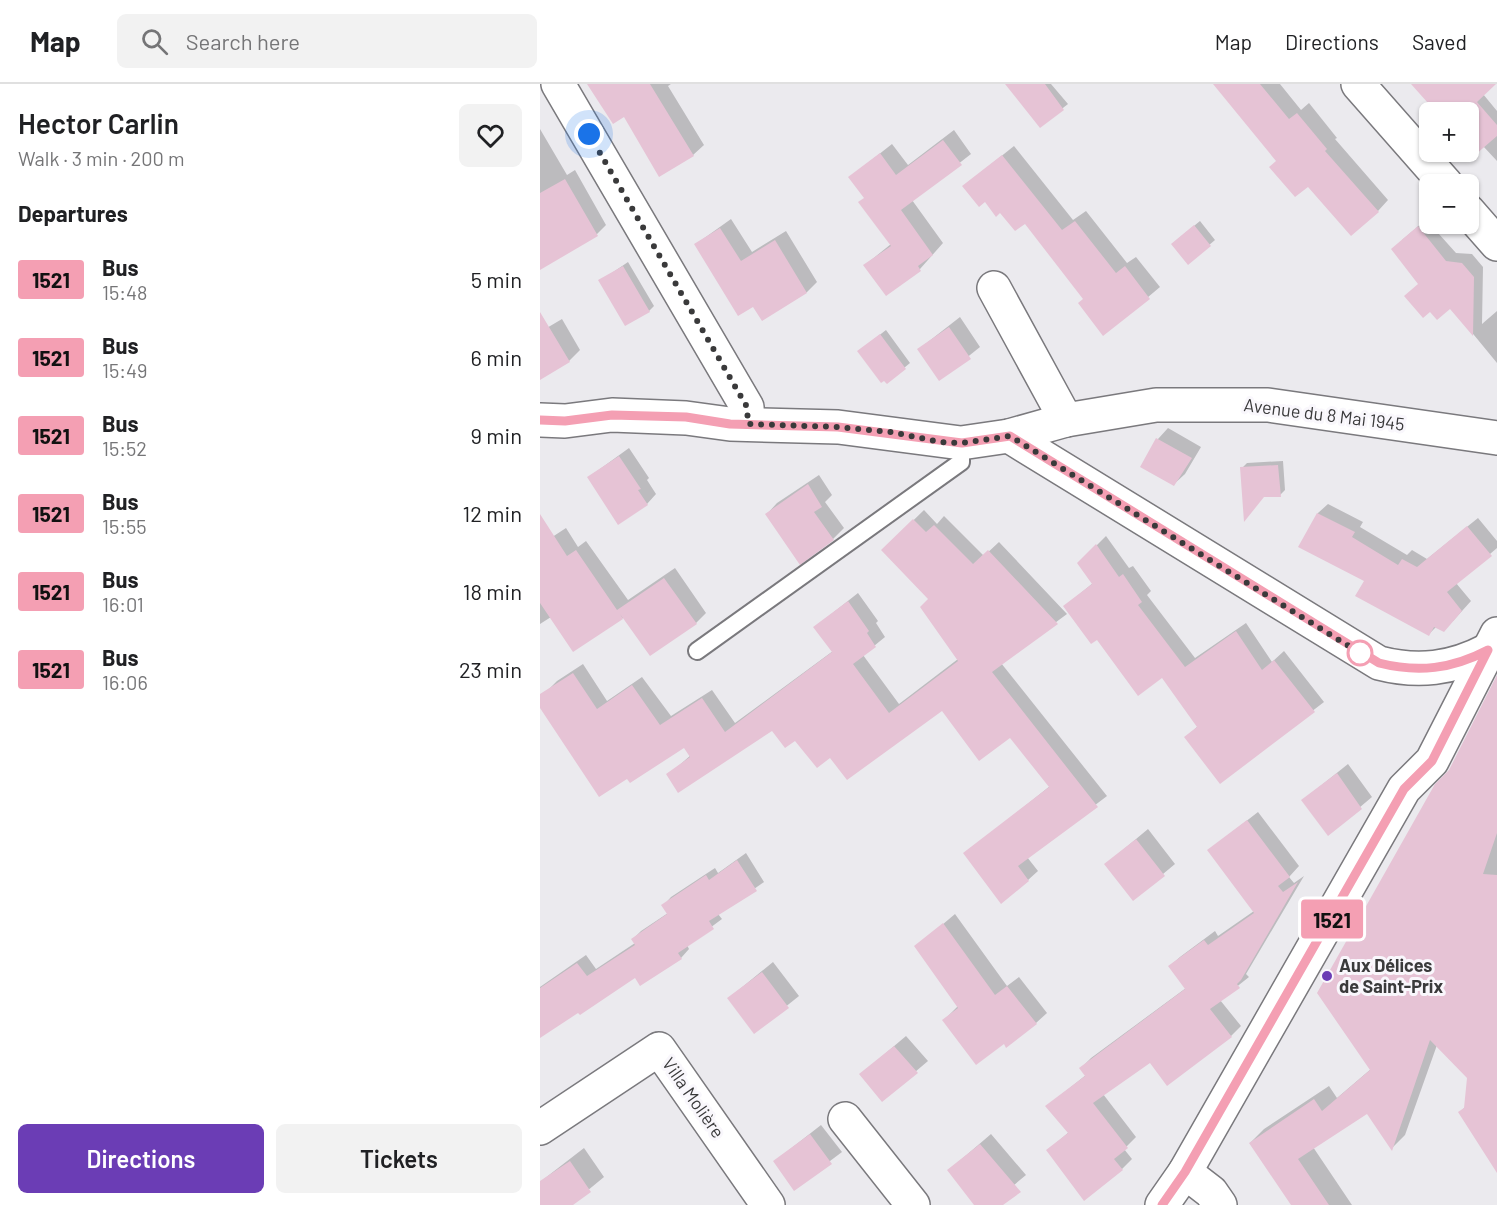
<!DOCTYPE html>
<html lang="en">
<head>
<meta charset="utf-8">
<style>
	:root { --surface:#fff; --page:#f2f2f2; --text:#202124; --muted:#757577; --line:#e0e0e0; --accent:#6b3db5 }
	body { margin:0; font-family:Barlow,sans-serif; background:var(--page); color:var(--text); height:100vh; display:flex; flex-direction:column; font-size:22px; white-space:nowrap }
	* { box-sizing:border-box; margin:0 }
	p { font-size:20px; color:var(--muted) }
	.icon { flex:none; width:33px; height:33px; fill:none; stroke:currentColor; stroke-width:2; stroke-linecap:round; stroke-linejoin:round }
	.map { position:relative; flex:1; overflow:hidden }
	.drawer { display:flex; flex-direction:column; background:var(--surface); width:540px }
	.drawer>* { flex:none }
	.badge { padding:0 12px; border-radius:4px; font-size:21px; line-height:39px }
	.buttons { position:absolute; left:879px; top:18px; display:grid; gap:12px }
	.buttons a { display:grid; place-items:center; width:60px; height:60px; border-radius:9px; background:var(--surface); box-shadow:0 2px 4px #0004; font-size:30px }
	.you { position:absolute; width:30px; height:30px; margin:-15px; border:4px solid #fff; border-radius:50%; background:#1a73e8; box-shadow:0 0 0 9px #1a73e833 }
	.map>.badge { position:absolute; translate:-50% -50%; box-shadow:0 0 0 3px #fff }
	h2 { padding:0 18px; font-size:22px; line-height:54px }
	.round { display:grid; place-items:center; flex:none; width:63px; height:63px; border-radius:9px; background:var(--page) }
	.head { display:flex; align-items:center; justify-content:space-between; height:102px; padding:0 18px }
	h1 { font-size:28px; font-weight:600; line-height:45px }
	.button { display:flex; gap:12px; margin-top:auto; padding:12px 18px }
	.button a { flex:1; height:69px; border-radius:9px; background:var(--accent); color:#fff; font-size:24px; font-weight:600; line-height:69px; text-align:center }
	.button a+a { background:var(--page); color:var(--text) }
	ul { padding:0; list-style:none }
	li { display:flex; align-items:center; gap:18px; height:78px; padding:0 18px }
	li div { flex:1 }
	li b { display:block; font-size:22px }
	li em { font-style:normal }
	li .badge { min-width:66px; font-weight:700; text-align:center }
	header { display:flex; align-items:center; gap:36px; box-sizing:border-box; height:84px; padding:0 30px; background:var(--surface); border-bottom:2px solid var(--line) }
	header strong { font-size:28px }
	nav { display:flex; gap:33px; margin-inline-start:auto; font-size:21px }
	.search { width:420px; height:54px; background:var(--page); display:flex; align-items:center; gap:15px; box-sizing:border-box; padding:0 21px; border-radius:9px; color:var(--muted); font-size:22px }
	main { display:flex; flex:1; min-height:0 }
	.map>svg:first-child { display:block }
	.shadow { fill:#0003 }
	.building { fill:#e6c3d5 }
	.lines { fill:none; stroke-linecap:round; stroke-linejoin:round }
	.lane-casing { stroke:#7a797d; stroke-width:20 }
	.street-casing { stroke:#7a797d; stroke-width:36 }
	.secondary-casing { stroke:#7a797d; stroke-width:36 }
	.lane { stroke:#fff; stroke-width:16 }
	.street { stroke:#fff; stroke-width:33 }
	.secondary { stroke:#fff; stroke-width:33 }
	.line-casing { stroke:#fff; stroke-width:14 }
	.line { stroke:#f49fb3; stroke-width:9 }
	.walk { stroke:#3a3a3b; stroke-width:6; stroke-dasharray:0 10.8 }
	.stop-dot { fill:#fff; stroke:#f49fb3; stroke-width:3 }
	.poi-dot { fill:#6b3db5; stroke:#f9f7fc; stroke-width:2 }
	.labels { text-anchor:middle; stroke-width:6; stroke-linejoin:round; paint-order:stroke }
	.street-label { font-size:18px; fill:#3a3a3b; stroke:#f9f7fc }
	.poi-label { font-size:18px; font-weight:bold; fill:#3a3a3b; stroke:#f9f7fc; text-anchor:start }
</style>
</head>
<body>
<header>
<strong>Map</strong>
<div class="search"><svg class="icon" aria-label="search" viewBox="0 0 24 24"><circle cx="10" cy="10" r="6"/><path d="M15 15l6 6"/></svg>Search here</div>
<nav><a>Map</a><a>Directions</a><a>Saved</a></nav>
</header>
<main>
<section class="drawer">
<div class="head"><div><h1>Hector Carlin</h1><p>Walk · 3 min · 200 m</p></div><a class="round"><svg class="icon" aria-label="heart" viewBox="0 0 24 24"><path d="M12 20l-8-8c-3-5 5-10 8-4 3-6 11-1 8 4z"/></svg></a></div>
<h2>Departures</h2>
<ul>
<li><span class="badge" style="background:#f49fb3;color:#111">1521</span><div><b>Bus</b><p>15:48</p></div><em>5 min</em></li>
<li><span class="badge" style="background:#f49fb3;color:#111">1521</span><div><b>Bus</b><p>15:49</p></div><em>6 min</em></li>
<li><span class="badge" style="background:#f49fb3;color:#111">1521</span><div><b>Bus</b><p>15:52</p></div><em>9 min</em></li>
<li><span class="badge" style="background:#f49fb3;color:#111">1521</span><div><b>Bus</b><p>15:55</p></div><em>12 min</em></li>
<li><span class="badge" style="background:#f49fb3;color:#111">1521</span><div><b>Bus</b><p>16:01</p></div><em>18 min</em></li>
<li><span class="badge" style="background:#f49fb3;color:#111">1521</span><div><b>Bus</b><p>16:06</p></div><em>23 min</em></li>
</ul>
<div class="button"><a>Directions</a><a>Tickets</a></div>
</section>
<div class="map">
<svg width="957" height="1121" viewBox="0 0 957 1121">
	<rect width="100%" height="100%" fill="#ebeaee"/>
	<!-- shadow -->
	<path class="shadow" d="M62,0H131L128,2L164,61L153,71L85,31Z
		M480,0H511L528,20L500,42Z
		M675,0H740L761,26L769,19L797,54L795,55L848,116L838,127L768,101Z
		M873,0H953L943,10L957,27V77L943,62L928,28H899Z
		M0,45L27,91L35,86L66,141L57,150L0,184Z
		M414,46L431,70L372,116L403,159L380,185L346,210L325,181L351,160L325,113L310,93L352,60L368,81Z
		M474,62L533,136L546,127L587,179L596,173L620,203L564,250L545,214L485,138L460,127L424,102Z
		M888,134L890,140L916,169L932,170L943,183L942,240L957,227V279L911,223L880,199L862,156Z
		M191,135L212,168L246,147L277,198L267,208L222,235L214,221L156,160Z
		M660,137L675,156L648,179L638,155Z
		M88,178L114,222L109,227L60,197Z
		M420,233L440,263L400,295L379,265Z
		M22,235L40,266L29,277L0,294V248Z
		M346,246L370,279L347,298L324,263Z
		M628,344L661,363L645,390L634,400L602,382L618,355Z
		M89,364L109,394L107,396L116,410L107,420L49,393Z
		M743,377L745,406L740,411L702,384L707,379Z
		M279,391L292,411L285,418L304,444L293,455L227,430L237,419Z
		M788,420L823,438L820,443L867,471L872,466L887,475L938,434L957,457V464L916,499L931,517L913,537L897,542L888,551L826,497L760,463L778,429Z
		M384,426L397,440L404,432L444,472L459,458L527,530L461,579L567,712L487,773L498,787L488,796L425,770L510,702L471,652L403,625L290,672L233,645L128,691L151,671L144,662L0,621L8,606L17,597L43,580L67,617L102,593L131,632L172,606L195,639L293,567L275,543L318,509L338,537L336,539L345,553L323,571L359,620L418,575L390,515L343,466Z
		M26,444L38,463L46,457L88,516L135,484L166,529L156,539L84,533L33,566L11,533L0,540V461Z
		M566,452L589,484L593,482L611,507L607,511L655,574L706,539L732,578L744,567L784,618L680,698L646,653L658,642L622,592L557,554L525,522L553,499L539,479Z
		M957,628V1069L920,1028L926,1022L929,994L897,961L865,1051L852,1064L827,1028L773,1063L812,1121H753L710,1059L724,1045L789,1002L797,1014L831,985L910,686Z
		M808,680L832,713L788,750L763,716Z
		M718,728L759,782L749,793L754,799L764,792L706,890L709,893L680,916L701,942L691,952L611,977L563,1010L596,1053L584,1065L592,1075L582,1085L508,1066L529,1048L507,1022L546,991L541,984L551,974L646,904L630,882L640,873L675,847L678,852L714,827L669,766Z
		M608,745L635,780L593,815L566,780Z
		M206,769L224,798L178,830L182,835L147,861L149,865L141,874L95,892L39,926L0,935V903L46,871L56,885L95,859L93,855L101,847L128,829L123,822L131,813L175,784L178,789Z
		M415,830L467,902L479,893L507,929L496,939L464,958L404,936L418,922L376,863Z
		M233,878L259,912L214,948L189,914Z
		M366,952L388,977L342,1016L321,990Z
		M281,1041L302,1068L254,1104L235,1077Z
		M451,1050L486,1091L450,1121H436L409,1086Z
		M44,1064L64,1093L30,1121H0V1098Z"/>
	<!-- building -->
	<path class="building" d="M47,0H110L154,72L119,93L84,33L73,40Z
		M465,0H505L524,26L500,44Z
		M673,0H720L749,35L757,29L787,65L785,67L839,128L811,152L768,103L755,113L729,83L736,77Z
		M871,0H956L937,18L957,41V52L935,71L928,63V28H896Z
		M403,56L422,81L361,126L393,171L378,182L381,187L346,212L323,181L351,162L318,118L324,114L308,93L340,69L356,91Z
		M462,71L522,146L535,137L576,189L585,182L610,215L563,252L538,219L543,215L485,140L475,147L460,129L456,133L445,118L439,123L422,102Z
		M25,95L58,152L0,186V109Z
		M654,141L671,162L648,181L631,160Z
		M878,142L906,177L922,179L934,193L933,252L910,225L897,236L890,228L883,234L864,212L878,200L851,165Z
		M180,144L201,177L235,156L267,209L222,237L213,223L198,232L154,160Z
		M83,182L110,228L85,242L58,196Z
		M0,228L30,278L0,296Z
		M409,243L431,275L399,297L377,265Z
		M340,250L366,285L347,300L344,297L341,299L317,267Z
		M616,354L652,374L634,402L600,383Z
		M79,372L101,405L98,406L108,421L78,441L47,393Z
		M738,381L741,413H724L704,438L700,383Z
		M268,400L282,423L274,428L294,456L260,481L225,430Z
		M777,429L815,448L812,453L858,481L862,475L877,483L927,442L952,472L907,508L922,527L904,548L894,543L889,552L815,512L824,497L758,463Z
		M0,430L27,472L36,466L77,526L124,494L157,540L110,572L80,530L83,535L33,568L0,519Z
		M373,435L386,448L394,441L433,480L448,466L518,540L452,588L558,723L478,782L489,797L461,820L423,769L509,703L470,654L439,677L402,627L307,696L290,674L277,684L255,657L245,664L232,647L138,709L126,690L150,673L144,664L90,699L87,695L59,713L0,624V610L33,589L57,625L92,601L120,641L162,614L185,648L292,568L273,543L308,517L329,547L327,549L336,563L313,580L349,629L418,577L380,523L388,515L341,466Z
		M556,460L579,493L583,490L602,518L598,521L645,583L696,547L722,586L734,576L775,628L680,700L644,653L657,643L622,594L598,612L557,556L551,560L523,522L552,500L537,479Z
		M957,591V749L943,790L957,791V1089L918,1028L924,1024L927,994L890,956L852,1067L827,1030L758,1075L789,1121H751L709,1059L774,1015L782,1027L830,986L777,909L895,700L909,686Z
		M797,689L822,725L788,752L761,716Z
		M707,736L750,793L738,802L743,808L758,798L701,896L697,900L700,904L670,925L692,953L627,1002L610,979L553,1019L588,1064L574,1075L583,1086L544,1117L506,1066L528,1049L505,1022L545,992L539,984L645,905L628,882L664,856L668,861L714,829L667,766Z
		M596,755L625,792L593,817L564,780Z
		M197,776L217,807L169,837L174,845L138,869L142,875L100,902L95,894L40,931L38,929L0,954V904L37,879L47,892L95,861L91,855L127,830L121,821L166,791L169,796Z
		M403,839L455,911L467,902L497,940L466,964L464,960L436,981L402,936L418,924L374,862Z
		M222,888L249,924L214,950L187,914Z
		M354,962L378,989L342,1018L319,990Z
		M270,1050L292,1080L254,1107L233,1077Z
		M440,1060L481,1108L463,1121H434L407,1086Z
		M30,1077L51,1108L33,1121H0V1097Z"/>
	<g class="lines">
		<!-- lane casing -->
		<g class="lane-casing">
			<path id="lane" d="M157,567L421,378V359"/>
		</g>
		<!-- street casing -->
		<g class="street-casing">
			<path id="street" d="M18,0L207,323L208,340
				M818,0L906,100
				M928,127L957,160
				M454,204L526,336
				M469,352L839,579C878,589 912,585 948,566
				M305,1035L373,1121
				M0,1044L119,965L228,1121
				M645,1088L671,1108L680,1121"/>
		</g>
		<!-- secondary casing -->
		<g class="secondary-casing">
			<path id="secondary" d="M0,336L25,337L72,331L146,334L190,340L298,343L421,359L469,352L526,336L616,321H728L957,354
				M622,1121L645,1088L864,705L892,677L957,550"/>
		</g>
		<!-- lane -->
		<use href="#lane" class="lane"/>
		<!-- street -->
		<use href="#street" class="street"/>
		<!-- secondary -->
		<use href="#secondary" class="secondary"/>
	</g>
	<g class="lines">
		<!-- line casing -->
		<g class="line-casing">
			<path id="line" d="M0,336L25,337L72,331L146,333L190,340L298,343L422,359L470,352L839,579C878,589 912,585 948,566L892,677L864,705L645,1088L622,1121"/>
		</g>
		<!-- line -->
		<use href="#line" class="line"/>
		<!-- walk -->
		<path class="walk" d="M49,50L207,323L208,340L298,343L351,348L400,358L422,359L470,352L820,569"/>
	</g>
	<!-- markers -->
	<circle class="stop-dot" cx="820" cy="569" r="12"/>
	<circle class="poi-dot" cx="787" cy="892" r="6"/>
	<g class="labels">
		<!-- street labels -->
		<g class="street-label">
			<text transform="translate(784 331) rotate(7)" y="6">Avenue du 8 Mai 1945</text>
			<text transform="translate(153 1014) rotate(55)" y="6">Villa Molière</text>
		</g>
		<!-- poi labels -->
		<g class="poi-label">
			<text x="799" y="888">Aux Délices<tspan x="799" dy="21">de Saint-Prix</tspan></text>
		</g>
	</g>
</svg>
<div class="buttons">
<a>+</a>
<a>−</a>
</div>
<div class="you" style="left:49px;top:50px"></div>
<b class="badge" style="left:792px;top:835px;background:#f49fb3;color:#111">1521</b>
</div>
</main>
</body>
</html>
